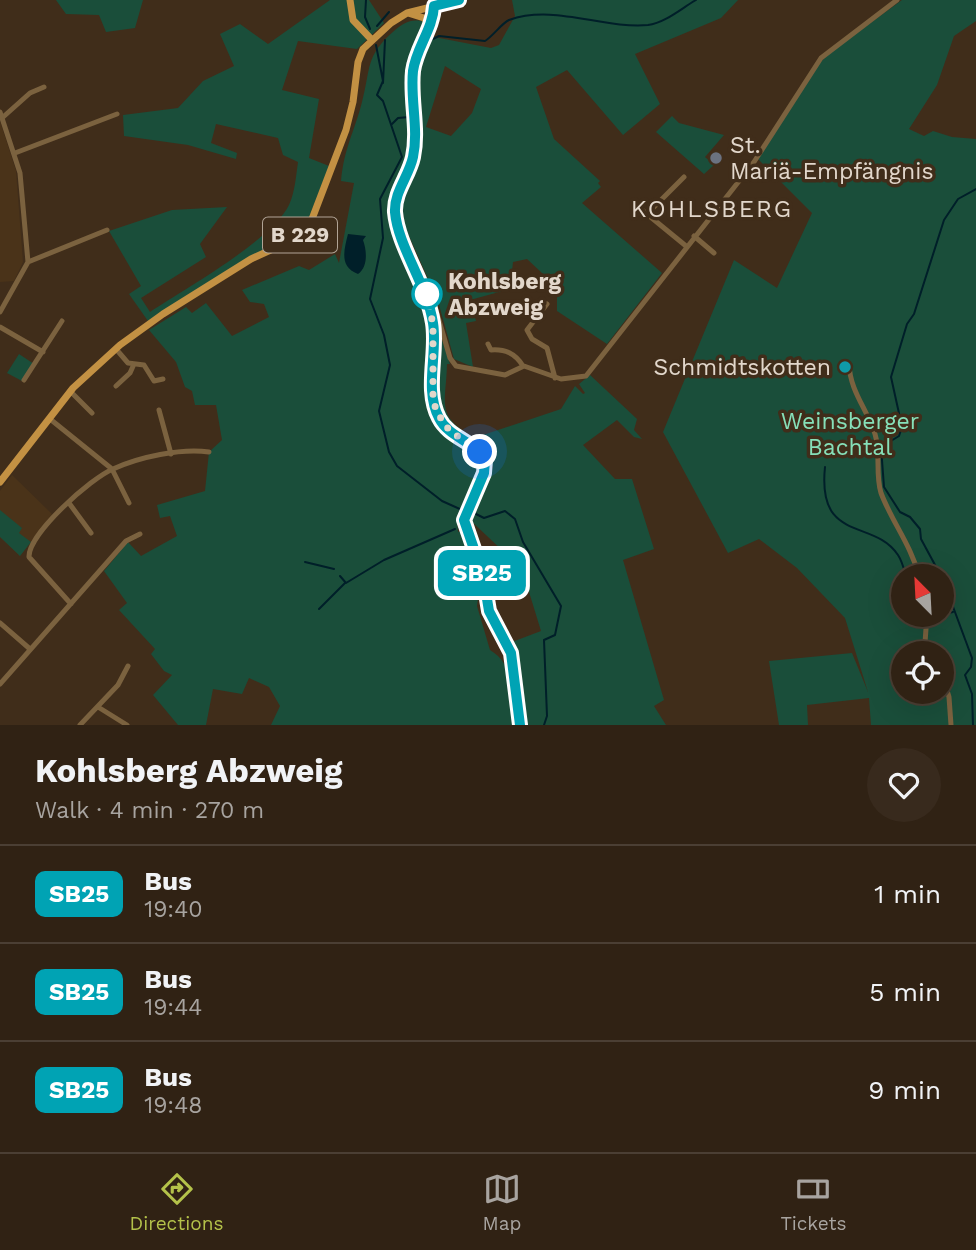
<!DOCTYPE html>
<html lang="en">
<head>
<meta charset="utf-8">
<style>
	:root { --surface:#302214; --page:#382a1d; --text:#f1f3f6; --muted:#a8a4a0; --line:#4b3f34; --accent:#b4c24a }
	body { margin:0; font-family:"Work Sans",sans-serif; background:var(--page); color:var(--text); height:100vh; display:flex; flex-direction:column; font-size:26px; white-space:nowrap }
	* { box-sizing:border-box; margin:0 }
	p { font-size:23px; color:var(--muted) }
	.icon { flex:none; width:38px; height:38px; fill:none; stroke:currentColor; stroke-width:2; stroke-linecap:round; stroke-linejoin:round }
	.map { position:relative; height:725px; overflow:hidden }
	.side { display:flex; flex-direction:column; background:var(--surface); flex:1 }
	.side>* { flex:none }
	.badge { padding:0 14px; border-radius:10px; font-size:24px; line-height:46px }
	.needle { width:46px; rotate:336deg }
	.fabs { position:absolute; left:891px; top:564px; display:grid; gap:14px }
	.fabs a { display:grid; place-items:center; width:63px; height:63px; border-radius:50%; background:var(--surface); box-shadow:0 7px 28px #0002,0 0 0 2px var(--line); font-size:35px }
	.you { position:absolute; width:35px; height:35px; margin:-18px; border:5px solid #fff; border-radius:50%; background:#1a73e8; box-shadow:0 0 0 10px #1a73e833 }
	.map>.badge { position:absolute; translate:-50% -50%; box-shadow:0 0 0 4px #fff }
	.round { display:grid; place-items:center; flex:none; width:74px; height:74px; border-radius:37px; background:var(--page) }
	.overview { display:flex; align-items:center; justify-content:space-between; height:119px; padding:0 35px }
	h1 { font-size:33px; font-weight:700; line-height:52px }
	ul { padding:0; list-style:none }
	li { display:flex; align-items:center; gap:21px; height:98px; padding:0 35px; border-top:2px solid var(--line) }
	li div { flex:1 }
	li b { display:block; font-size:26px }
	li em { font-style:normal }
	li .badge { min-width:77px; font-weight:700; text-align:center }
	.dock { display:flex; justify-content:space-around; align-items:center; height:98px; border-top:2px solid var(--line); background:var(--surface); font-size:19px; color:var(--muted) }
	.dock a { display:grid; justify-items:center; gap:4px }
	.dock .on { color:var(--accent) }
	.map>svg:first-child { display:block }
	.built { fill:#4a3319 }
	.green { fill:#1a4e3a; fill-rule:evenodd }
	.water { fill:#001f29 }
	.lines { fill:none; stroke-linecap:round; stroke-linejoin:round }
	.stream { stroke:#001f29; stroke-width:2 }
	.minor { stroke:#7b623f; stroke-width:5 }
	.major { stroke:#c39143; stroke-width:7 }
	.line-casing { stroke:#fff; stroke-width:16 }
	.line { stroke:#00a3b4; stroke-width:10 }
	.walk { stroke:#e2d7cb; stroke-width:7; stroke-dasharray:0 12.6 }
	.worship-dot { fill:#6b7280; stroke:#402d1a; stroke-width:2.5 }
	.stop-dot { fill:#fff; stroke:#00a3b4; stroke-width:3.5 }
	.culture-dot { fill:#0f9aa8; stroke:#402d1a; stroke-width:2.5 }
	.labels { text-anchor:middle; stroke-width:7; stroke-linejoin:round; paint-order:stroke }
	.shield { fill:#402d1a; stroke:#b1a496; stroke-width:2 }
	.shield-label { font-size:21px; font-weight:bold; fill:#e2d7cb }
	.poi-label { font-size:23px; fill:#e2d7cb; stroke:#402d1a; text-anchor:start }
	.stop-label { font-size:23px; font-weight:bold; fill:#e2d7cb; stroke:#402d1a; text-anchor:start }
	.park-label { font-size:23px; fill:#86e0b9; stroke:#402d1a }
	.neighbourhood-label { font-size:24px; letter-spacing:2px; fill:#e2d7cb; stroke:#402d1a }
</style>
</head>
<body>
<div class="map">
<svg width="976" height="725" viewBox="0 0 976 725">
	<rect width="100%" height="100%" fill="#402d1a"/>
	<!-- built -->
	<path class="built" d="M0,121L16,171L23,262L14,281L0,282Z
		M12,475L52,514L20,556L0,537V491Z"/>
	<!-- green -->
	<path class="green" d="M56,0H143L135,28L106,32L99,15L66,14Z
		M330,0H369L384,23L357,49L298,41L282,90L319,99L309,158L329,166L310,215L299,233L148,321L129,294L141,286L109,231L172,210L227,207L200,244L206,257L141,298L150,312C186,288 271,241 289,205C295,192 296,176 298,162L283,155L278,138L216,124L211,143L237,153L236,159L188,145L124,136L123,115L178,108L203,81L234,66L220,34L240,24L268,44Z
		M512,0H738L721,18L635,54L660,104L623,135L567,70L536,87L554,139L600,181L598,183L601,187L582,203L662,273L607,344L557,311V287L527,259L513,262L510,289L470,300L476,321L466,323L473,367L454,359L438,301L405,227L403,213L392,212L394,226L430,318V405L442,427L477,454L482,463L457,518L458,532L463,530L481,577L477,606L490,650C512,663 511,686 513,708L521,705L512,642L541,631L522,569L468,518L493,467C482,446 466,441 449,426C427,406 438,353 437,324L450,364H447C446,405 435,415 474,438L561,409L575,386L583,394L585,393L579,384L590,375L637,419L634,430L642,439L634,437L617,420L583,445L615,479H632L654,549L623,560L664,700L654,706L666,725H271L280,706L269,687L249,678L242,694L213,689L206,725H178L153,695L172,675L164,671L151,654L155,649L119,610L127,603L104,571L128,542L141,556L177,536L170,516L160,518L157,505L205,491L209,452L222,440L216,405H195L192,391L185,387L176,362L149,330L186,307L192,313L206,303L232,336L269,317L264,304L250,302L242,290L299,266L309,270L335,254L339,263L354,183L341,181C344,148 354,133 362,102C371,68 365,56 394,31C403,23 412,18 424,22L425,26C410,60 409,91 407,128H418L417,70L429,36L491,48L499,45L515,16ZM445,66L481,89L472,113L451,136L426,127Z
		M902,0H976V21L954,36L937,85L909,129L924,136L933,131L952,137L976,139V725H871L869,698L807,705L808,725H779L769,661L852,653L868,692L845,618L797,568L759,539L728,553L663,432L734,260L777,288L812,213L758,159L818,65L828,54ZM903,576H942V614H903ZM903,653H942V691H903Z
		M672,116L679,123L724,135L705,157L714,165L704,174L656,132Z
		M19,354L34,364L22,381L7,373Z
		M0,510L22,528L19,533L31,542L20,556L0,537Z"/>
	<!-- water -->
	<path class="water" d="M348,234L366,236L363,240C367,251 368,267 358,274C339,267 344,250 348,234Z"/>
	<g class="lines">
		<!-- stream -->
		<path class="stream" d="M366,0L365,17L370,29
			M377,26L389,12
			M433,39L439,36L485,41C493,36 502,23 509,20C554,4 603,29 648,25C665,23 682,8 696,0
			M376,45L383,81L377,95L383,101L402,157L380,199L383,238L370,299L384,335L390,365L379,411L389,452L397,466L442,501L462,510
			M383,83L385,40
			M392,124L398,118L409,117
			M825,467C817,544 874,518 898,555C902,561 904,569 906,576
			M472,512L484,518L505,511L515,519L523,542L561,606L555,635L544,640L547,716L544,725
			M459,528L461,526
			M305,562L334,569
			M340,576L346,583L384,560L455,529
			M941,576L921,539L920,529L910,517L900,512L884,487L881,447L899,436L902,427L891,377L907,324L914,314L944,220L958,199L976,189
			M942,577L972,658L971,667L965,675L972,694L973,725
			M319,609L345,583
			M923,614L924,618
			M930,617L953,612"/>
		<!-- minor -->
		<path class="minor" d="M0,112L20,173L28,262L0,312
			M2,118L30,93L44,87
			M15,153L117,114
			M635,209L642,210L686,246
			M647,214L684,177
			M694,236L714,253
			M28,262L107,230
			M429,301L434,303L450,358L456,366L505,375L524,366L561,379L586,376L754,162L821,58L897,0
			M547,304L527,330L532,339L547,348L555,378
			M0,327L43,352
			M488,344L491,350C505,349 515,353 523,366
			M116,349L128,363L144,365L154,381L163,379
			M849,364C850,391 867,409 875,434C881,453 875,474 881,493C892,522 911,545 919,576
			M24,380L62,321
			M116,386L130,373L134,364
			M70,391L92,413
			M159,410L171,454
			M50,419L112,469L129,503
			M69,503L91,533
			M71,604L29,557C28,534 91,478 113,469C139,457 181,448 209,452
			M927,614L925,643L928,653
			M0,623L30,649
			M942,674L949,697L951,725
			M0,684L126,541L140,534
			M98,707L127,725
			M80,725L118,685L128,666"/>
		<!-- major -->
		<path class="major" d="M350,0L353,20L372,40
			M434,6C433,29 416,48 413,71C410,100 419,129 413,157C409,174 396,189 395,207C394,240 428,285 433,323C438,353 425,390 439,418C449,438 475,441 486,460L484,473L464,520L483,575L491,616L511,653L520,725
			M408,13L424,18L430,25
			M0,482L73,388L120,345L163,314L251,259L297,238L312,219L346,130L353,102L358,62L363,49L391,23L407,13L459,0"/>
	</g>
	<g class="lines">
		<!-- line casing -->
		<g class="line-casing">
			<path id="line" d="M459,0L434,6C433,29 416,48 413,71C410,100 419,129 413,157C409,176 394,192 395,212C398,247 427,284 433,323C438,353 424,390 439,418C449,438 475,441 485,460L484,473L464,520L483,575L489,611L511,653L520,725"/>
		</g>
		<!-- line -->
		<use href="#line" class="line"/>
		<!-- walk -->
		<path class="walk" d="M427,294L433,325V396L436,411L449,430L480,452"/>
	</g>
	<!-- markers -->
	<circle class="worship-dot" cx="716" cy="158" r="7"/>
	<circle class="stop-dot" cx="427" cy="294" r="14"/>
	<circle class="culture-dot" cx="845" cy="367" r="7"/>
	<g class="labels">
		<!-- shield labels -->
		<rect class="shield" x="263" y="217.5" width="74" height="35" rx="5"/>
		<g class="shield-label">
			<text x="300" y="242">B 229</text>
		</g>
		<!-- poi labels -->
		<g class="poi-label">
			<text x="730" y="153">St.<tspan x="730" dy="26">Mariä-Empfängnis</tspan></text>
			<text x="831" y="375" text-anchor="end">Schmidtskotten</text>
		</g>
		<!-- stop labels -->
		<g class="stop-label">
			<text x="448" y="289">Kohlsberg<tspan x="448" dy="26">Abzweig</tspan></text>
		</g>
		<!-- park labels -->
		<g class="park-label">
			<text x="850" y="429">Weinsberger<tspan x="850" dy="26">Bachtal</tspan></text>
		</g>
		<!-- neighbourhood labels -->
		<g class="neighbourhood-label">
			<text x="712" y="217">KOHLSBERG</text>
		</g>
	</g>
</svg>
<div class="fabs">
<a><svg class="needle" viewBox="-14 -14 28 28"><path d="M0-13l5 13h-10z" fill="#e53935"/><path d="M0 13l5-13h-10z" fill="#a8a4a0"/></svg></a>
<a><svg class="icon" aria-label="locate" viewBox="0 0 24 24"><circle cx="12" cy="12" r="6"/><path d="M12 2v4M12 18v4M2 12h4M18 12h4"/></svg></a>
</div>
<div class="you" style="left:480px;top:452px"></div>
<b class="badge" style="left:482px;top:573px;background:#00a3b4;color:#fff">SB25</b>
</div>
<section class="side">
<div class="overview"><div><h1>Kohlsberg Abzweig</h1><p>Walk · 4 min · 270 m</p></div><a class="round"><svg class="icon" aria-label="heart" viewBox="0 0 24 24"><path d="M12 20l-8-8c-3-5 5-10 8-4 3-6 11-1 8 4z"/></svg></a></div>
<ul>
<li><span class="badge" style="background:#00a3b4;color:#fff">SB25</span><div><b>Bus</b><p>19:40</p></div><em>1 min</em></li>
<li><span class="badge" style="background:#00a3b4;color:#fff">SB25</span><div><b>Bus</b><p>19:44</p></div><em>5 min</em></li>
<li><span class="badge" style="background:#00a3b4;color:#fff">SB25</span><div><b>Bus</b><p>19:48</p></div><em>9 min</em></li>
</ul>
</section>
<nav class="dock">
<a class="on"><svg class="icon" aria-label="directions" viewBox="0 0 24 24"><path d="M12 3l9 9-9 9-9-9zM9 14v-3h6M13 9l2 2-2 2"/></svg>Directions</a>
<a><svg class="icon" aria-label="map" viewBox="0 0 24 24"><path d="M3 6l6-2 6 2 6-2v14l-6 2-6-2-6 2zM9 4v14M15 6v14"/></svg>Map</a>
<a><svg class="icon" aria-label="tickets" viewBox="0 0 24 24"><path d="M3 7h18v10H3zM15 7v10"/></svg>Tickets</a>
</nav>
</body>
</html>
